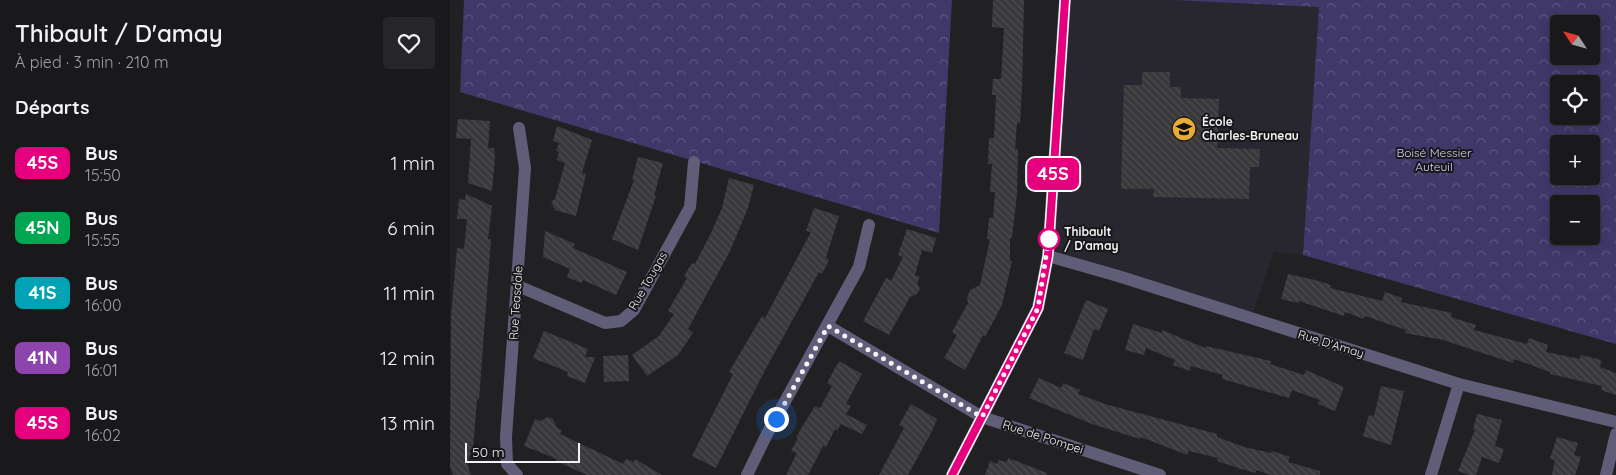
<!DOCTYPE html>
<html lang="fr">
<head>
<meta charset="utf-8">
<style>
	:root { --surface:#19181a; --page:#262527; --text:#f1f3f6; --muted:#9fa0a2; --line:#373739 }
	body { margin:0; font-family:Quicksand,sans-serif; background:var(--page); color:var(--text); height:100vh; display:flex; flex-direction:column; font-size:19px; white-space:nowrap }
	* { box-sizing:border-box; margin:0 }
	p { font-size:16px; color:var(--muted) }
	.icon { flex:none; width:28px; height:28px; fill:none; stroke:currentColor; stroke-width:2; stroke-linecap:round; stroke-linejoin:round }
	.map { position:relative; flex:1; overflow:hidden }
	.sheet { display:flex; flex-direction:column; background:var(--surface); width:450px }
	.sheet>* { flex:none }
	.badge { padding:0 10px; border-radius:8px; font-size:18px; line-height:32px }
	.needle { width:32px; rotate:306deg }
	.buttons { position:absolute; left:1100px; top:15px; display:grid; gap:10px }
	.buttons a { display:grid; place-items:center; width:50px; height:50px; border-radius:5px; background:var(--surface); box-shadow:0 2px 12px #0003,0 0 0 1px var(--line); font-size:25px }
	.scale { position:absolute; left:15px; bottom:12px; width:115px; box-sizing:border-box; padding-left:5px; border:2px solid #f3f3f5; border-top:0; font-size:14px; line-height:18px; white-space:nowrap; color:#f3f3f5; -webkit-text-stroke:4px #17171a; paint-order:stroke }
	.you { position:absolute; width:25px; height:25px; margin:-12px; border:4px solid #fff; border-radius:50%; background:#1a73e8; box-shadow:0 0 0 8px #1a73e833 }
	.map>.badge { position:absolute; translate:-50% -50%; box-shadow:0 0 0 2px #fff }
	h2 { padding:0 15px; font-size:19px; line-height:45px }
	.round { display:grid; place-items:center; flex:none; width:52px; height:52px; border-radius:5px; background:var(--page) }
	.headline { display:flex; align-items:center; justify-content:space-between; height:85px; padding:0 15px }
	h1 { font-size:24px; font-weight:600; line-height:38px }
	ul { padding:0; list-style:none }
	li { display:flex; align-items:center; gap:15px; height:65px; padding:0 15px }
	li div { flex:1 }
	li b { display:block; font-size:19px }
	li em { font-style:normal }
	li .badge { min-width:55px; font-weight:700; text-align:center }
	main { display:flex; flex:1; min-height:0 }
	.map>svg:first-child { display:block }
	.built { fill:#282730 }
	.forest { fill:url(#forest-crowns); fill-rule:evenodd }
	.building { fill:url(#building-back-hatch) }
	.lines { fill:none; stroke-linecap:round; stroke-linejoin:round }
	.minor { stroke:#605d78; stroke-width:12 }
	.line-casing { stroke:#fff; stroke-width:11 }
	.line { stroke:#e6007e; stroke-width:8 }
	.walk { stroke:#f3f3f5; stroke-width:5; stroke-dasharray:0 9 }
	.stop-dot { fill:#fff; stroke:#e6007e; stroke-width:2.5 }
	.labels { text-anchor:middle; stroke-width:4; stroke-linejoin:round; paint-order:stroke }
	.poi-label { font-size:12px; font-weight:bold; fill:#f3f3f5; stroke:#17171a; text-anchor:start }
	.park-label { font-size:12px; fill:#dad6fb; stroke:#17171a }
	.stop-label { font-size:12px; font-weight:bold; fill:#f3f3f5; stroke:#17171a; text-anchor:start }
	.street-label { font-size:12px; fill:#f3f3f5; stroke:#17171a }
</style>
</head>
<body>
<main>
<section class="sheet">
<div class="headline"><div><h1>Thibault / D'amay</h1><p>À pied · 3 min · 210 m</p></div><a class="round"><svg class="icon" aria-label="heart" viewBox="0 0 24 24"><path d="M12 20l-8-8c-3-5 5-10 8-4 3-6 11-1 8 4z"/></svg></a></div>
<h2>Départs</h2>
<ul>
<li><span class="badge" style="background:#e6007e;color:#fff">45S</span><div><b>Bus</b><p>15:50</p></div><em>1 min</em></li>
<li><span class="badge" style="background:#00a651;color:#fff">45N</span><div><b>Bus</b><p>15:55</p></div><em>6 min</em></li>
<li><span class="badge" style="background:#00a3b4;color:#fff">41S</span><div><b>Bus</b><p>16:00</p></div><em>11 min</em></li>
<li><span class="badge" style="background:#8e44ad;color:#fff">41N</span><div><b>Bus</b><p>16:01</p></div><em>12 min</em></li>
<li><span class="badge" style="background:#e6007e;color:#fff">45S</span><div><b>Bus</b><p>16:02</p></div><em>13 min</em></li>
</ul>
</section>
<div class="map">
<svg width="1166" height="475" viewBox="0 0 1166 475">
	<defs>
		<pattern id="forest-crowns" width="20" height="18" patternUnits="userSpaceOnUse" patternTransform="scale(1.25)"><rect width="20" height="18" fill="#41386a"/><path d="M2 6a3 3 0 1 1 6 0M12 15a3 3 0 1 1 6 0" fill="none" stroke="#5d5580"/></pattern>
		<pattern id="building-back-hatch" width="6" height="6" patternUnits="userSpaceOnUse" patternTransform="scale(1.25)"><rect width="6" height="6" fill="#39383b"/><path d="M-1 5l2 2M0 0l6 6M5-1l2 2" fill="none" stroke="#4c4c4e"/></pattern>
	</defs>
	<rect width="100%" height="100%" fill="#212023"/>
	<!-- built -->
	<path class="built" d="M615,0H722L869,7L853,255L824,252L801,319L598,256Z"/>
	<!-- forest -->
	<path class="forest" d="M14,0H502L489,233L10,92Z
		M722,0H1166V344L853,255L869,7ZM1109,24H1141V56H1109ZM1109,84H1141V116H1109ZM1109,144H1141V176H1109ZM1109,204H1141V236H1109Z"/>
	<!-- building -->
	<path class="building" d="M543,0H574L572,89L570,123H567L565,149H568L567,194L562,238H560V261H562L552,305L535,337L533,335L515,370L494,358L507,335L502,332L518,303L517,298L520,290L530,285L540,239H537L539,218H543L545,192H540L542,164H538L539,138H544L546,95H542L543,79H551L554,28L542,27Z
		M692,72H720V87H731V98L769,99L767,148L810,149L809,167H800L799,199L703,197L704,189H671L674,85H692Z
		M8,119L40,121L38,148H44L45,157L42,191L18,183L21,139L6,138Z
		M107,126L142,140L132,173L136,174L126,216L105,210L101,202L105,199L115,163L107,160L109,152L106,151L109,143L103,141Z
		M188,157L213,163L204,196H206L188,250L162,239L184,180H182Z
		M279,178L304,185L298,208L280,251L238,329L243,333L228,355L197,376L182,355L209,336L224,314L218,311L237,278L234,276L242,263L245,264L261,233L272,208Z
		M16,194L42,206L38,239H41L29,400L27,399L23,449L17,463L21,475H3L0,466L1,317L7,248L14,249L17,219H7L9,199L15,200Z
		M364,208L389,216L376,258L379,260L372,274L369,272L314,372L266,468L242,456L283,374L279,372L312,316L315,318L361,232L356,231Z
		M457,229L486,238L482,253L472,250L465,275L470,277L467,283L470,289L467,294L460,297L439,335L413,321L436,278L441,281L453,257L448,255Z
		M95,231L125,244L123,248L177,272L166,295L133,280L131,283L117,277L120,269L93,257Z
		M838,274L865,280L881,285L880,288L932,301L935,292L952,298L951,302L1002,313L1001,317L1026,325L1024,330L1077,344L1079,338L1098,345L1096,352L1130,359L1131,355L1151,360L1150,367L1166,373V395L1151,390L1152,386L1100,374V372L1064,359L1063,363L993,340L955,333L956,330L915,316L914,319L895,312L894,316L849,301L848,303L831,299Z
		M636,300L658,309L649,331L644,329L633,360L614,353Z
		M683,324L712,333V330L755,348L756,346L821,361L820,364L854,375L856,370L894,387L885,411L868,404L870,400L842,390L839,398L772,379L773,375L741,366L740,371L723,365L725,360L696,348L694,355L675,350Z
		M94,331L138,349L135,357H145L135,383L117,376L118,372L83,358Z
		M178,355L179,381L154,382L153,356Z
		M389,361L412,374L396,404L401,406L396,414L417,425L412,434L391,424L387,431L385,429L376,447L373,446L358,475H336L347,453L341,451L348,438L346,437L365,406L370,408L382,386L377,383Z
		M589,378L611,388L613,383L630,390L628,394L655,404L767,434V437L794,447L821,453L822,451L840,457L838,462L870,471V475H821L806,470V473L791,469L767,461L768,458L739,451L737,455L691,437L690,439L642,424L579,398Z
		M931,386L954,391L941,445L913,436L919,415L924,416Z
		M461,404L487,419L482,431L458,475H429L454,428L449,425Z
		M1027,414L1052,420L1045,446L1054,449L1049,463L1032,457L1026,475H1019L1008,471L1025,430H1023Z
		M98,417L103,419L107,428L112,430L110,434L173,464L176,459L184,462L185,459L212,475H137L106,461L107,459L74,446L85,419L90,421Z
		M1107,437L1128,443L1124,455L1131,457L1125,475H1102L1105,460L1100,459Z
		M558,458L597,473V475H535L540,461L547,464L549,460L557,462Z"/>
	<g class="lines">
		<!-- minor -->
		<path class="minor" d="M598,256L668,276L1009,384L1166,422
			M68,286L155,323L171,321L184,310L240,207L244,162
			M378,326L532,417L710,475
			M67,475L57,464L56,437L75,168L69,128
			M297,475L317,434L409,267L419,225
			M502,475L588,308L598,256L615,0
			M981,475L1009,384
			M1156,475L1166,434"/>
	</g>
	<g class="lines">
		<!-- line casing -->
		<g class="line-casing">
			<path id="line" d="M502,475L588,308L598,256L615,0"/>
		</g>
		<!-- line -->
		<use href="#line" class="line"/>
		<!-- walk -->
		<path class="walk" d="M326,419L378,326L532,417L588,308L599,237V239"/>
	</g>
	<!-- icons -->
	<defs>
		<g id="school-disc" transform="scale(1.25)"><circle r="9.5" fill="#e7ac36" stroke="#17171a"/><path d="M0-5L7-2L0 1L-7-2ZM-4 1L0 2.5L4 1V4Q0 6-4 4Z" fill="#111"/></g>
	</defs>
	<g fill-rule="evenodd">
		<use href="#school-disc" x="734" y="129"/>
	</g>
	<!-- markers -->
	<circle class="stop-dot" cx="599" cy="239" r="10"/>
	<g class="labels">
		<!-- poi labels -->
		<g class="poi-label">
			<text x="752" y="126">École<tspan x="752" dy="14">Charles-Bruneau</tspan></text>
		</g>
		<!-- park labels -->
		<g class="park-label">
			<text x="984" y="157">Boisé Messier<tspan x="984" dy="14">Auteuil</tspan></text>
		</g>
		<!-- stop labels -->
		<g class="stop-label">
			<text x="614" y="236">Thibault<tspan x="614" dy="14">/ D'amay</tspan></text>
		</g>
		<!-- street labels -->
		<g class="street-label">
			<text transform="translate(198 281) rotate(-60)" y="4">Rue Tougas</text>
			<text transform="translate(66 303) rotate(-86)" y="4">Rue Teasdale</text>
			<text transform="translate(881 344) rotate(17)" y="4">Rue D'Amay</text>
			<text transform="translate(593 437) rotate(18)" y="4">Rue de Pompei</text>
		</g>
	</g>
</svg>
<div class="buttons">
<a><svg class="needle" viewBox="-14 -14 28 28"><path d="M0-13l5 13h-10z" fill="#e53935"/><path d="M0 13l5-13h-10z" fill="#9fa0a2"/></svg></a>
<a><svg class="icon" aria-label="locate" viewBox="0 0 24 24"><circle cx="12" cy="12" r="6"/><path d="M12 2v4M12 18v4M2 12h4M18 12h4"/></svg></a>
<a>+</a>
<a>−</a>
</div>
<div class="scale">50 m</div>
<div class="you" style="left:326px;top:419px"></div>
<b class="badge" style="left:603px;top:174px;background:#e6007e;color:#fff">45S</b>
</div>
</main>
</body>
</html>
